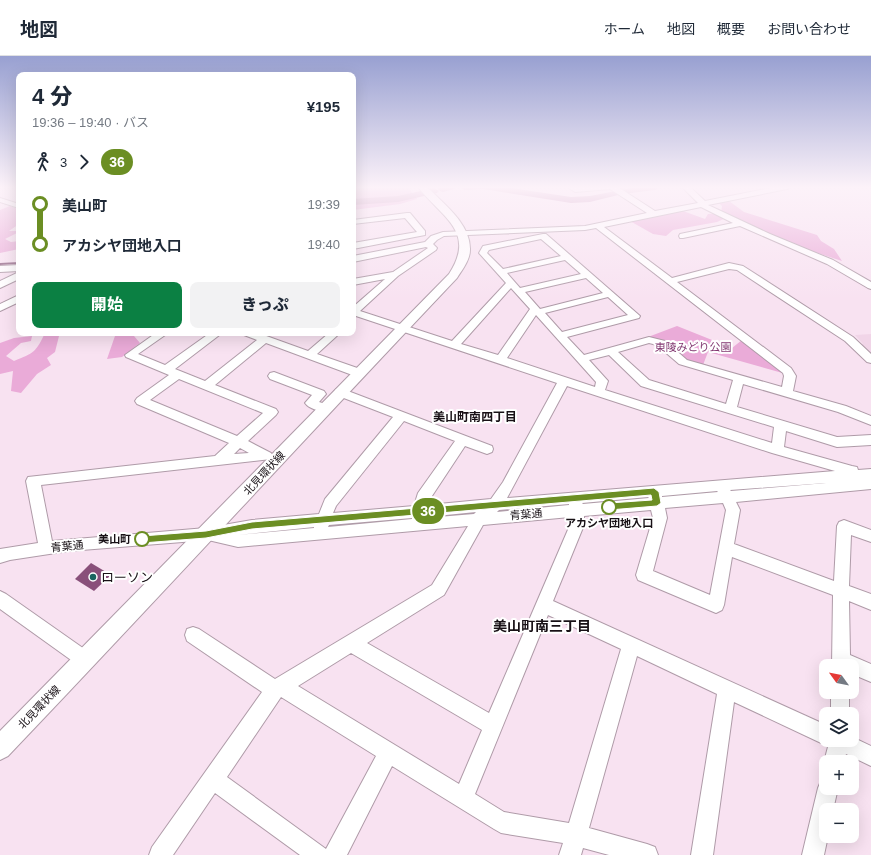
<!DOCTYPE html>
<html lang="ja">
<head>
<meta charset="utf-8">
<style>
	:root { --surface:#fff; --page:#f2f2f3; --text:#1f2937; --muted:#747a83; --line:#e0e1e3; --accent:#0b8043 }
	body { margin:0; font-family:Arial,"Noto Sans JP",sans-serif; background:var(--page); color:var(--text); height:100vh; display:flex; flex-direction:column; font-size:15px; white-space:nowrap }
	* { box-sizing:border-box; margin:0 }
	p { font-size:13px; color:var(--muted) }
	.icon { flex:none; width:22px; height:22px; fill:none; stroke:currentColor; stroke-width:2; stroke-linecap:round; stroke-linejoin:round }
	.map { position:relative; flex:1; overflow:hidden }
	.details { position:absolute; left:16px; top:16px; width:340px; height:264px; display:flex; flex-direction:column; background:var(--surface); border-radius:8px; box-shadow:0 4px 16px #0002 }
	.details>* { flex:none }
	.badge { padding:0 8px; border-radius:13px; font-size:14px; line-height:26px }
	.needle { width:26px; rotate:303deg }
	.fabs { position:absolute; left:819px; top:603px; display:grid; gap:8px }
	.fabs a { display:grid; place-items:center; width:40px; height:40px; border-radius:8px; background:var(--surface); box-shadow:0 4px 16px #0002; font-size:20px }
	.map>.badge { position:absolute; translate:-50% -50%; box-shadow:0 0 0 2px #fff }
	.legs { display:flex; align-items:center; gap:6px; height:44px; padding:0 16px; font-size:13px }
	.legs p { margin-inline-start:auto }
	.headline { display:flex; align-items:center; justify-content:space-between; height:68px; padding:0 16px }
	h1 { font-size:22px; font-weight:800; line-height:30px }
	.primary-button { display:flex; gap:8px; margin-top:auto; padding:8px 16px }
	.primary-button a { flex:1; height:46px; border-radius:8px; background:var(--accent); color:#fff; font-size:16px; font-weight:800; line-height:46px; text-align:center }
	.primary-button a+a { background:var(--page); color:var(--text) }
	ul { padding:0 16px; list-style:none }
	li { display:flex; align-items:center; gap:14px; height:40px; font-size:15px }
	li i { display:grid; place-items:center; width:6px; height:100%; margin:0 5px; background:currentColor }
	li i::after { content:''; width:10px; height:10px; margin:-5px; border:3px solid; border-radius:50%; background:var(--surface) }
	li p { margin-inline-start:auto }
	li:first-child i { background:linear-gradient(#0000 50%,currentColor 0) }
	li:last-child i { background:linear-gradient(currentColor 50%,#0000 0) }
	header { display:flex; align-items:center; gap:24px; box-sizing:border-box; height:56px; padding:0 20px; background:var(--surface); border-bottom:1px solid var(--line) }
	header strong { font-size:19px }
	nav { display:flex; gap:22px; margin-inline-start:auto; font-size:14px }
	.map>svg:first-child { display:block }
	.built { fill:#f1d5e8 }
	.green { fill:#eaabd8 }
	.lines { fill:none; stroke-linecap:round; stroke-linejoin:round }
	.stream { stroke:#8e6181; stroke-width:2 }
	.river { fill:#c083af; fill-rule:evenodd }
	.building { fill:#89507a }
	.minor-casing { stroke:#af9ba8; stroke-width:2 }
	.major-casing { stroke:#af9ba8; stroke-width:2 }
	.minor { fill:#fff; fill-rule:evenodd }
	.major { fill:#fff; fill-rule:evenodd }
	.line-1 { fill:#6b8e23; stroke:#fff }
	.stop-1-dot { fill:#fff; stroke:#6b8e23; stroke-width:2 }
	.poi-dot { fill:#19655f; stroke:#fff; stroke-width:1.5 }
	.labels { text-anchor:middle; stroke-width:4; stroke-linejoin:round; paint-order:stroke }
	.park-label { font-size:11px; fill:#823871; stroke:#fff }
	.street-label { font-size:11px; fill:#181116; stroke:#fff }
	.stop-label { font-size:11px; font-weight:bold; fill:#181116; stroke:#fff }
	.neighbourhood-label { font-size:12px; font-weight:bold; fill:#181116; stroke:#fff }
	.near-poi-label { font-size:13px; fill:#181116; stroke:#fff; text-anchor:start }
	.near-neighbourhood-label { font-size:14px; font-weight:bold; fill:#181116; stroke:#fff }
</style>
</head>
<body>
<header>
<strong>地図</strong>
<nav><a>ホーム</a><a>地図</a><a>概要</a><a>お問い合わせ</a></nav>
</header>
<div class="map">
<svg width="871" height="799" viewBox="0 0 871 799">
	<rect width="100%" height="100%" fill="#f8e2f1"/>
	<!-- built -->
	<path class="built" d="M871,278V302L857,288H863L855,279Z"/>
	<!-- green -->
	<path class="green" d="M353,131H408L417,143L400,148L353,154Z
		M729,145L744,156L817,179L821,185L834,193L842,205L790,188L728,161L717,166L673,174L666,180L653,178L630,165L683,155L705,163L708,158L721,157L722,150L719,147Z
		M10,150L19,153V168L9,175H19V176L5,183L11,186L19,185V193L0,197V154Z
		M677,270L732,292L742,284L786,318L708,296L703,309L684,303L664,285L648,281Z
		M45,277H64L59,280L55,296L47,302L51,309L37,318L21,337L11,335L13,315L0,318V287L14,282L32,280L31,285L21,287L6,300L14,305C34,297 36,296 45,277Z
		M116,277H134V280L140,287L122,301L107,303Z"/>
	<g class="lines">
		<!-- stream -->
		<path class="stream" d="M0,208L19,207"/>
		<!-- river -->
		<path class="river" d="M440,131H456L454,133L443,136L440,135L438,133Z
			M460,131H504L571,141L590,140L637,131H660L655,134L622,138L590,146L571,147L483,133L465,134Z
			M434,132L439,135L437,137L398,146L353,149V143L398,140Z"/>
	</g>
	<!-- building -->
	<path class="building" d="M91,507L111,519L94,535L75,523Z"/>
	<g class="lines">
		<!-- minor casing -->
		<g class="minor-casing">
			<path id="minor" d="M567,131H618L655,155L698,147L682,131H690L705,145L776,131H791L787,133L708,149L770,178L833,204L871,226V233L868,232L827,208L740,170L683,182H680L679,180L680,178L733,167L701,151L604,171L672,222L729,207L743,210L853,281L871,298V307L867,306L845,285L737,214L729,213L677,226L791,312L796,320L793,335L846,350L871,360V369L838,356L743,328L737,351L837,381L871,379V389L837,391L786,375L784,391L852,410L857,411L858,414L871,413V433L736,446L740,454L734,488L834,525L837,470L839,466L844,464L871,474V486L851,479L849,530L871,538V554L849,545L850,599L871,608V626L852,618V610H832L833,539L732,501L724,549L722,554L716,557L638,524L636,519L653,462L651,454L584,460V469L553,545L826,669V684H852V681L871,690V710L846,698L844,706H826V710L824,706L829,687L826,689L819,686L734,646L713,799H691L717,638L637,600L589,772L647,788L655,791L658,799H609L583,792L581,799H559L563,787L501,777L494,773L392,710L347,799H300L215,737L173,799H149L152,791L262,636L187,585L185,579L187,573L193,571L199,573L275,623L432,529L468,470L238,491L208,484L69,495L10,504L0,507V493L38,487L26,425L28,421L215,400L229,387L137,348L135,345L137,342L169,319L126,301L125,299L156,277H168L138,298L165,309L210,277H222L175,313L205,325L257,284L244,279L243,277H258L308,295L329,277H340L317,298L363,314L365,317L363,320H355L266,287L215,329L276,353L278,356L276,359L248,385L271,397L273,400L271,403L41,429L52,485L206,472L252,464L319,458L325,443L393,361L336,339L334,336L336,333L340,332L492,390L493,393L492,396L487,398L465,390L430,443L428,449L491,443L503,426L557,327L353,259V251L385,223L353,229V223L393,216L428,192L426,191L353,206V200L425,186L431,180L443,176L585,170L647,157L610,133L575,136ZM596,172L783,317L784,320L782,331L687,304L665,285L649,281L584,299L567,281L639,262L640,260L546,178H543L483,190L479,197L506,227L452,285L360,255L398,220L436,194L437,192L433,188L437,184L444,180L585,174ZM541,183L561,200L503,213L487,197L489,194ZM565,204L581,218L520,232L507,217ZM586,222L603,237L540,253L525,236ZM511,232L530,253L498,299L461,288ZM608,241L628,259L562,276L545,257ZM536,259L596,326L595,331L507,302ZM649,287L657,289L679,308L733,324L726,348L649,324L618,296ZM609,299L641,330L774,371L772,387L605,334L608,325L589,304ZM179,323L263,357L237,380L150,344ZM567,330L772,397L835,415L507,442ZM404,365L455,385L418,437L414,450L333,457L336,450ZM240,392L249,397L234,398ZM826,427L731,435L730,434ZM717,435L718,436L662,441V440ZM648,441L649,442L583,448L582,447ZM723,447L726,454L710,539L653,515L667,462L665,452ZM569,448V449L497,456L499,454ZM476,456L474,458L426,462V461ZM570,461V469L489,657L367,587L444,539L483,469ZM412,462V463L328,471L329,469ZM314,471V472L238,479ZM548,559L621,593L569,767L504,756L475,738ZM351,597L482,674L459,728L298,630ZM281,641L376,700L326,793L227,721Z
				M0,142L19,148V152L0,146Z
				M407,157H410L425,175V179L353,193V187L417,176L405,162L353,168V164Z
				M19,209V215L0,216V210Z
				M19,216V223L0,232V225Z
				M19,239V246L0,255V248Z
				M274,316L324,335L326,338L319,346L329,349L331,352L329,355C323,357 309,353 305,347L312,339L270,323L268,320L270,317Z
				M0,535L6,538L90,597L93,603L90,609L84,612L78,609L0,553Z
				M831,636H849V658H831Z
				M826,723V732H838L833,754H826V780H828L824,799H802L818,732L821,725Z"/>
		</g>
		<!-- major casing -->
		<g class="major-casing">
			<path id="major" d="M418,131H427C443,147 471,168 470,194C470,204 462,214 457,222C306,381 159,542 8,700L0,704V675L449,218C477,175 441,161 418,131Z"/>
		</g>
		<!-- minor -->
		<use href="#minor" class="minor"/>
		<!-- major -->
		<use href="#major" class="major"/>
	</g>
	<!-- sky -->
	<linearGradient id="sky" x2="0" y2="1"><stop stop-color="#98a0d1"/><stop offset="0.54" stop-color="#fcf2f9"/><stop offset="1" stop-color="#fcf2f9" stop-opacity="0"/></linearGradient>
	<rect width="871" height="243" fill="url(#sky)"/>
	<!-- line-1 -->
	<path class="line-1" d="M654,432L659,436L661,447L657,450L609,454L605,451L609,447L652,444L651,439L252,473L206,482L142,487L139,486L138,483L139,481L142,480L206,475L252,466Z"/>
	<!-- markers -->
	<g class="stop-1-dot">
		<circle cx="609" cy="451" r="7"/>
		<circle cx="142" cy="483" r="7"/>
	</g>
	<circle class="poi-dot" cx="93" cy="521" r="4"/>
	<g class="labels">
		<!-- park labels -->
		<g class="park-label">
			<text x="693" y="295">東陵みどり公園</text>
		</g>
		<!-- street labels -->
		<g class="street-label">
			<text transform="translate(264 417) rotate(-47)" y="4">北見環状線</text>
			<text transform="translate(526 458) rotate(-5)" y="4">青葉通</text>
			<text transform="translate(67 490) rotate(-6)" y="4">青葉通</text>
			<text transform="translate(39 651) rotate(-46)" y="4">北見環状線</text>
		</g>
		<!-- stop labels -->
		<g class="stop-label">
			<text x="609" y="471">アカシヤ団地入口</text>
			<text x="131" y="487" text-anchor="end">美山町</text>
		</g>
		<!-- neighbourhood labels -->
		<g class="neighbourhood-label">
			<text x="475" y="365">美山町南四丁目</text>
		</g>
		<!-- near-poi labels -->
		<g class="near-poi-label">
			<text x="101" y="526">ローソン</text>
		</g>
		<!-- near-neighbourhood labels -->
		<g class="near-neighbourhood-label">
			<text x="542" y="575">美山町南三丁目</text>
		</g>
	</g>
</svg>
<div class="fabs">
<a><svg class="needle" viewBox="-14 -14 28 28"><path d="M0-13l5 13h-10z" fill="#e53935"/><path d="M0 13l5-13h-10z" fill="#747a83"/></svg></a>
<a><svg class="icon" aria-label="layers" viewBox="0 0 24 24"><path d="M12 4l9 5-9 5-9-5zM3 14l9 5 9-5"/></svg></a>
<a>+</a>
<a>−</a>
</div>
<b class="badge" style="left:428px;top:455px;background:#6b8e23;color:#fff">36</b>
<section class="details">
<div class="headline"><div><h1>4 分</h1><p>19:36 – 19:40 · バス</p></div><b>¥195</b></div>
<div class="legs"><svg class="icon" aria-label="walk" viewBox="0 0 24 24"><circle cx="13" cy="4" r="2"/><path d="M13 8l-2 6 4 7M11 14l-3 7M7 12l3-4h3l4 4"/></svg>3<svg class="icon" aria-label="forward" viewBox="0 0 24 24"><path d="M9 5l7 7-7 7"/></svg><b class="badge" style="background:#6b8e23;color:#fff">36</b></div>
<ul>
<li><i style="color:#6b8e23"></i><b>美山町</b><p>19:39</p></li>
<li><i style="color:#6b8e23"></i><b>アカシヤ団地入口</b><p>19:40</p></li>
</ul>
<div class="primary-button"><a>開始</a><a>きっぷ</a></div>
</section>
</div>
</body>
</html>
